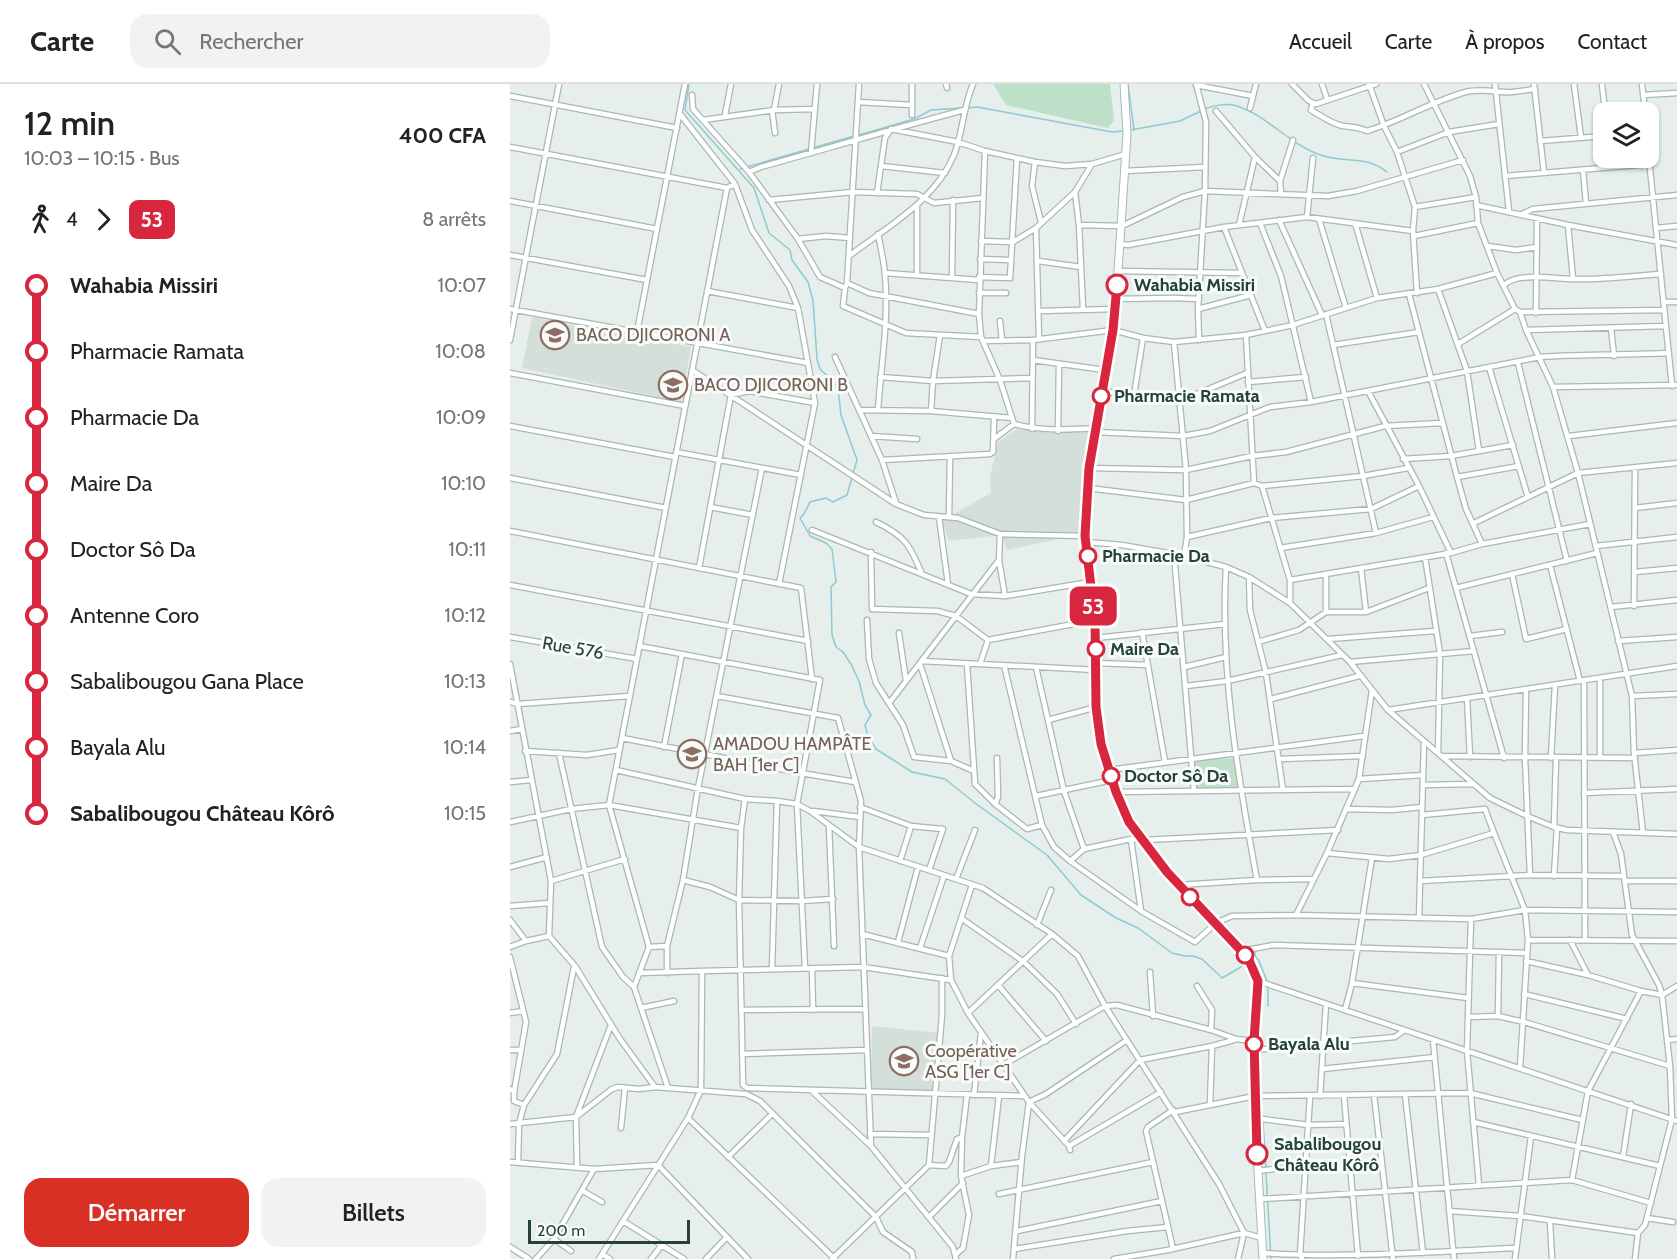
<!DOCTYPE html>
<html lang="fr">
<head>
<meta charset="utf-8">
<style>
	:root { --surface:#fff; --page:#f2f2f2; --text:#222; --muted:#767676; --line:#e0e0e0; --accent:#d93025 }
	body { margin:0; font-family:Cabin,sans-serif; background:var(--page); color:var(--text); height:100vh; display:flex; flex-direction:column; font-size:22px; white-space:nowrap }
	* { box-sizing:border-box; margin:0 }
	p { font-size:20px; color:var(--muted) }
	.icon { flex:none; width:33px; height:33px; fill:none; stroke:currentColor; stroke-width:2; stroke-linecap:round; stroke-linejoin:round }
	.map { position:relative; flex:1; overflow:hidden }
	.drawer { display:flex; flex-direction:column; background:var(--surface); width:510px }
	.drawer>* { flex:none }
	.badge { padding:0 12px; border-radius:9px; font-size:21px; line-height:39px }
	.fabs { position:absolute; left:1083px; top:18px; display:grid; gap:12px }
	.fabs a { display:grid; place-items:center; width:66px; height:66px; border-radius:12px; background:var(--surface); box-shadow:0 2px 4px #0004; font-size:30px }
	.scale { position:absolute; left:18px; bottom:15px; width:162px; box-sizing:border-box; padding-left:6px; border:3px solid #24423a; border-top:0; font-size:16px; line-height:21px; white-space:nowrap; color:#24423a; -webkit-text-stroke:4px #f7fbf9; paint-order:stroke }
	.map>.badge { position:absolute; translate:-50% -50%; box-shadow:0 0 0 3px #fff }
	.legs { display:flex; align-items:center; gap:9px; height:66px; padding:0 24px; font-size:20px }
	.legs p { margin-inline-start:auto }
	.summary { display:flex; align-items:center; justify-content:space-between; height:102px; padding:0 24px }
	h1 { font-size:33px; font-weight:600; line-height:45px }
	.primary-button { display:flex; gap:12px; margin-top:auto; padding:12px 24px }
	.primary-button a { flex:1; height:69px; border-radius:18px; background:var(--accent); color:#fff; font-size:24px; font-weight:600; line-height:69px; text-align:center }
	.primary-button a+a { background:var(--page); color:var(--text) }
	ul { padding:0 24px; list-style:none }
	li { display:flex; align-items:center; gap:21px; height:66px; font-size:22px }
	li i { display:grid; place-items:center; width:9px; height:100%; margin:0 8px; background:currentColor }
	li i::after { content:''; width:15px; height:15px; margin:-8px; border:4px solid; border-radius:50%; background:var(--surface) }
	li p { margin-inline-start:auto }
	li:first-child i { background:linear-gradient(#0000 50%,currentColor 0) }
	li:last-child i { background:linear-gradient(currentColor 50%,#0000 0) }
	header { display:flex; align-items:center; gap:36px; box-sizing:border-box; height:84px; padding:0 30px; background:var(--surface); border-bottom:2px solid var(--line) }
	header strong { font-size:28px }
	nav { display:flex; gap:33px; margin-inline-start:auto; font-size:21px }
	.search { width:420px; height:54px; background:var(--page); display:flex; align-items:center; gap:15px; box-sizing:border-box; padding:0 21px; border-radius:18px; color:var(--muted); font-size:22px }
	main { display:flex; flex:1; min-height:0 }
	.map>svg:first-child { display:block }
	.built { fill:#d4dfda }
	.green { fill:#bfe0c8 }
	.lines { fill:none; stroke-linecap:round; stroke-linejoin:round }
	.stream { stroke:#8ec9d4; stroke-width:1.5 }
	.minor-casing { stroke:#a8b8b2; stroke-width:7 }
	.secondary-casing { stroke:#a4bbb3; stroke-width:9 }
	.minor { stroke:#fff; stroke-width:4.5 }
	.secondary { stroke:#fff; stroke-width:7 }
	.line-1-casing { stroke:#fff; stroke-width:14 }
	.line-1 { stroke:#d7263d; stroke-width:9 }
	.stop-1-dot { fill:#fff; stroke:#d7263d; stroke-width:3 }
	.labels { text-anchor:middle; stroke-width:6; stroke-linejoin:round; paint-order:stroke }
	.stop-label { font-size:18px; font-weight:bold; fill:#24423a; stroke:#f7fbf9; text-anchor:start }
	.education-label { font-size:18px; fill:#785e54; stroke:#f7fbf9; text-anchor:start }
	.street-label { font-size:18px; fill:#24423a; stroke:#f7fbf9 }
</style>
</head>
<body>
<header>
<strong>Carte</strong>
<div class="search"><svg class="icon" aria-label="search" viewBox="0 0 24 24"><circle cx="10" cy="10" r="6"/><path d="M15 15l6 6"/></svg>Rechercher</div>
<nav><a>Accueil</a><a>Carte</a><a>À propos</a><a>Contact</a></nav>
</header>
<main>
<section class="drawer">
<div class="summary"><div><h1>12 min</h1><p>10:03 – 10:15 · Bus</p></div><b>400 CFA</b></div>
<div class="legs"><svg class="icon" aria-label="walk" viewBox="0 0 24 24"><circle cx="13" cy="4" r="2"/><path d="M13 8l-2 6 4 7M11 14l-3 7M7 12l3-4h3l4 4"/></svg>4<svg class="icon" aria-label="forward" viewBox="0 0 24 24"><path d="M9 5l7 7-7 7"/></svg><b class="badge" style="background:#d7263d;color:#fff">53</b><p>8 arrêts</p></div>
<ul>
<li><i style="color:#d7263d"></i><b>Wahabia Missiri</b><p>10:07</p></li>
<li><i style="color:#d7263d"></i><span>Pharmacie Ramata</span><p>10:08</p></li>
<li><i style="color:#d7263d"></i><span>Pharmacie Da</span><p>10:09</p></li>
<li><i style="color:#d7263d"></i><span>Maire Da</span><p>10:10</p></li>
<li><i style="color:#d7263d"></i><span>Doctor Sô Da</span><p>10:11</p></li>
<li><i style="color:#d7263d"></i><span>Antenne Coro</span><p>10:12</p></li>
<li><i style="color:#d7263d"></i><span>Sabalibougou Gana Place</span><p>10:13</p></li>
<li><i style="color:#d7263d"></i><span>Bayala Alu</span><p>10:14</p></li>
<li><i style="color:#d7263d"></i><b>Sabalibougou Château Kôrô</b><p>10:15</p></li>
</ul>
<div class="primary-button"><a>Démarrer</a><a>Billets</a></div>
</section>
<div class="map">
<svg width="1167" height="1175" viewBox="0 0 1167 1175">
	<rect width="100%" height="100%" fill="#e6efeb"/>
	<!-- built -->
	<path class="built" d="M22,233L181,263L171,318L12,284Z
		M507,345L542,349L582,348L571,406L572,450L497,466L492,451L439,457L432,437L481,409L480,393L488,358Z
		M362,942L429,949L424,1008L361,1005Z"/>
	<!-- green -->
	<path class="green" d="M483,0H600L604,37L598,44L496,21Z
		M728,674L729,703L683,705L681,676Z"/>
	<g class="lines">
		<!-- stream -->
		<path class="stream" d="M179,0L175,26L244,104L259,149L280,166L282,176L298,198L303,216L307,275L310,285L323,297L328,305L331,331L347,376L337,411L323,418L316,414L300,418L294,430L290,434L300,452L316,459L322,465L326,498L321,503L322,551L326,563L333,568L341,580L349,597L355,621L361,631L355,641L357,649L366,665L402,688L435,695L465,719L537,771L571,811L606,834L628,844L662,869L675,872H683L692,875L712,894L731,883
			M618,0L624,46
			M458,24L467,23L602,48L613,47
			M695,25C704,21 717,19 727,22C758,32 780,61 811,71C837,80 853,70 877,88
			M621,46L670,37L691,27
			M349,51L404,35L421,26L453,24
			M230,85L344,52
			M745,866V872L749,877L757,897
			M758,902V922
			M753,1038L756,1084
			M756,1089L761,1175"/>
		<!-- minor casing -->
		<g class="minor-casing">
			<path id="minor" d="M349,0L337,199L335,204L333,222L396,249L471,253
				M436,0L437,4
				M686,0L696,38L695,107L688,225L689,256
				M782,0L799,17L806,20L866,0
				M812,0L817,15
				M859,0L874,42L887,68L905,123L903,147L907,209
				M914,0L960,92L966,113L968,139L987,189L1005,225L1010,228L1016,246L1043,303L1068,389L1122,612L1124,669L1133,749
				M985,0L999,127
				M1024,0L1034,89
				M1064,0L1071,53
				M1092,0L1095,28
				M1132,0L1135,28
				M686,1L743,12
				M182,11L183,25L239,88L288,155L310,193L335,204
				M1133,11L1167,9
				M0,12L167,44
				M348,18L402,21
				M803,19L801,26C811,32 822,40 833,42C842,43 849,43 857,47C891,37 922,17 956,8C968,5 981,7 993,8C1003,9 1015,6 1025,5
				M740,24L746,0
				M262,26L265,49
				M264,26L269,0
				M706,27L745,73L770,97
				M170,30L225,100L242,146L279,202L288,224L305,319L269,500
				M215,31L221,0
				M402,31V0
				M193,36L264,26L305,25
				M1030,57L1094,52
				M0,63L217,104L225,100
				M1138,65L1162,302
				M475,67L469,230L471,253L490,296L504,340
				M887,68L939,48L989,40
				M301,69L307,0
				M525,78L522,102L531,138
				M371,82L435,89
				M1073,86L1076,119
				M615,87L695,83
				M239,88L251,83C319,64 386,44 454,26
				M995,92L1140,80
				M565,108L569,141L573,225
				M367,109L375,54L381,45L448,58L475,67L525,78L555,82L582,80
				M771,109L770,97L783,56
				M259,116L343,108L407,110L424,119L473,114
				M0,117L147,145
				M966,121L1058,141L1167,161
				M905,123L966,113
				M1012,130L1023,125L1167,111
				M797,133L803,74
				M809,135L836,224
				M769,136L812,231
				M750,139L771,192L801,318
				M845,139L867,214
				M569,141L612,142L673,113L695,107L818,112L847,107L953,76
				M729,141L745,73
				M1058,141L1063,195
				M714,143L755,247
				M526,144L529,255
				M1146,144L1167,142
				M904,152L968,139
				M288,155L316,152L340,154
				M471,157L503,158L526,144L565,108L582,80L616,70
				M610,160L618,161L714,143L797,133L903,147
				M978,162L1006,166L1027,163
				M0,171L137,196
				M339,172C377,143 425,117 444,71C453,48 453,23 463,0
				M470,175L500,176
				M528,177L571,183
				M608,187L732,189
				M375,189L469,196
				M407,191V121
				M469,193L500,194L507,74
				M442,194L443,116
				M337,199L359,209L469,230
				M995,200C1011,188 1043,195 1063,195C1092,196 1122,192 1151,190
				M928,205L957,287L969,367
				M197,207L288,224
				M469,209H496
				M899,210L947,393L956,425L972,460
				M606,215L663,214L689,215
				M1154,218H1167
				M0,225L298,279
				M688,225L741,211
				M529,227L605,225
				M1010,228L1154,226
				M1026,229L1027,134
				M816,230L866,449
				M490,237L492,257
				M1101,244L1104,272
				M1016,246L1156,242
				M127,248L175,0
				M430,251L423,297L522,294
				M736,251L744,399
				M0,256L49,0
				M473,257L523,256L603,246L633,254L664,258L736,251L783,241L867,214L928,205L987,189
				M664,258L676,386L677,453L674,472
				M948,260L1005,225
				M823,261L909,248
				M325,273L372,376L480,370L483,368L484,333
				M523,276L595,286
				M1008,279L1057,477
				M979,283L1018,413
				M182,286L386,420L414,431L448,434L490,450L575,452
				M0,289L175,322
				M370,293L423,297L421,327
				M738,298L796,293
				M1043,303L1167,301
				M592,307L670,317L737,289
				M858,307L909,402L941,469
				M624,311L633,254
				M349,326L421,327L502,334
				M368,326C371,281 379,236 375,191C374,178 371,164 368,150
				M0,342L165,373
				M522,345L523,256
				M548,347L549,280
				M585,348L673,352L700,347L760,323L801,318L1030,273C1073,270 1116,271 1159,269
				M361,352L407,355
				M1059,352L1167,339
				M484,355L504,340C532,347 557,346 585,344
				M166,368L291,391
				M893,375L941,372L1003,361
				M372,376L386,419
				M579,384L676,386L742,372L776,368L875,342L932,339
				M947,393L1009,382
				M0,394L156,424
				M752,402L780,496V519
				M578,404L676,416L744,399L752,402L853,392L898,384
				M200,423L243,431
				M1125,424L1167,419
				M429,433L438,500
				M439,433L440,372
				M366,438C395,452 400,461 412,490
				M964,439L1068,389L1167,379
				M302,446L461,510L495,512L580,498
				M0,447L291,504L302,595
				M677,453L761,434L861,425L909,402
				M576,458L612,461L674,472L716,483L739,493L780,519L840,578L878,626L980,714L1017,732L1044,743L1057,746L1167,750
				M1086,462L1167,453
				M770,464L866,449L923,433
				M361,468L362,525L427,527L446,532L478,556L585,536
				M936,469L994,674
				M664,470L684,707
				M915,473L930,570L928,669
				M489,476L495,512
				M1040,481L1070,597
				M716,483C710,589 728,693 747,796
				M189,484L221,311L239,307L305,319
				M851,484L856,528
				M1125,488L1167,484
				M816,490V528
				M1002,490L1016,555L1057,545
				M739,493L740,526L756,589L773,706
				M780,496L941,469L972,460L1080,440
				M0,501L298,557
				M946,504L1087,469
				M1124,522L1125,384
				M1101,523L1167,516
				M357,536L359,575L366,599L393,641L404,673L441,677L464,687
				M632,548L655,678
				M389,549L396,597
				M960,552L992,548
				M0,553L127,575
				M586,554L715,540
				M818,555L925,547
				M1108,557L1167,553
				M748,558L789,546L816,528H856L919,504
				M129,562L310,596L287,720L295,884
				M412,577L586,586
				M840,578L964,567
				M586,579L638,581
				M0,580L41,797L39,852L65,882L110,955L145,1003L236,1010L250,1017L366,1133L373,1148L402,1168L403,1175
				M410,580L441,677
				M457,580L465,700L485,720L517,745L532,741
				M470,580L478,556
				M494,581L532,741L544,763L560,777L631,827L685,858L706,839L722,832L786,831L817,769L849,695L862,606
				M526,583L554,707L574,765
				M674,583L716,573
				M1090,594V674
				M1074,597L1075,856
				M676,602L717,597L832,571
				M1016,605L1015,674L1020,791
				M207,612L328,634L351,717L349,763L361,1062
				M1122,612L1167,610
				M957,614L960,673
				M761,615L849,592
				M0,618L8,620L120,612
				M380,618L489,476L490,450
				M878,626L1167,582
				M538,636L587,623
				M0,647L12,645
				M112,654L291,689L345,698
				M154,663L172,570
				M15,667L77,671L109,666
				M49,669L92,863L113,893L124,903
				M1124,669L1167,666
				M931,672L1125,674
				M1041,674L1045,601
				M770,675L853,672
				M106,686L235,715L267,717L287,720L300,727L349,763L473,804L542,850L568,872L595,922L709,1100L734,1149L728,1175
				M599,686L854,652
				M849,695L913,691
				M0,698L22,696
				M913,701L963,700
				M606,708L845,705
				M1074,709L1167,705
				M526,712L602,696
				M235,715L231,744L229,816L233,1001L237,1004L515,1012
				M485,720L488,713L487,674
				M350,723L401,742L433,745L419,786
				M836,725L882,726L912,723
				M303,727L350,733
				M0,738L61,725L99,721L231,744
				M319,742L324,862
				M1044,743L1046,674
				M621,755L631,827
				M817,769L879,775L911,771L984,749L975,725L912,731
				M390,777L401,742
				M560,777L574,765L621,755L634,756L828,746
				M0,783L37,773
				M1044,792L1047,744
				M446,795L465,746
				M173,796L200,803L229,816L292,817L323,815
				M41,797L115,775
				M910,797L1020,791L1114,792
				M1115,797H1167
				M462,801L439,872L441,896L458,929L519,1018L559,1062L560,1066
				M669,801L747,796L804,795
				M0,822L39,819
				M786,831L961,835L1015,826L984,749
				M451,834L514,878L547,910L566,940
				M909,834L914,657
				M961,835L957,967L969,1101
				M0,836L16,857
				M527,841L541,806
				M352,850L439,872
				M1018,856L1167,857
				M1060,856L1078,891
				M388,858L408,783
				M0,863L16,857L39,852
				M139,863L157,862
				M410,864L434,792
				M732,867L763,861L1017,869
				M0,873L16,938L4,1008
				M1016,877L1078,891L1131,907L1152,911L1167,902
				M302,884L303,926
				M262,885L267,717
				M192,887L353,883L441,896
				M640,888L643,932
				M157,889V862L173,796L188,704L252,384
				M748,897L1167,1037
				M842,899L958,914
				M488,901L536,957
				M687,902L702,926L701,946
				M1014,910L1117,935
				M131,924L164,917
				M231,926L355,925
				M835,926L842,899L862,774
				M0,929L13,927
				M458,929L542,850
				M988,932L989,868
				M959,933L988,932L1014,938L1160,982
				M923,956L944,1175
				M1158,956L1167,955
				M0,966H10
				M745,966L885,953L893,947
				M232,970L357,966
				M493,981L595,922L607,921L701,946L726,955L744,957
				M1010,984L1018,856L1015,826L1167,828
				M812,985L925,973
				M158,1004L124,903L139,863L99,721L217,104
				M0,1005L4,1008V1017L14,1021
				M301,1006L361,1062L443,1163L446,1175
				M895,1010L913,1169
				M464,1011L471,949
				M864,1011L883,1175
				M810,1012L816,920
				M834,1012L848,1172
				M700,1021L702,962
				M665,1028L745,1012L960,1009L1072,1036
				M178,1034L325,1175
				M745,1034L799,1041L836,1040
				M963,1038L1150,1082
				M0,1040L66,1033L101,941
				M111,1044L115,1004
				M360,1050L420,1051
				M554,1057L630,976L702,962L724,956
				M559,1062L651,1008
				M218,1073L262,1030
				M1113,1073L1121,1020
				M0,1078L84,1085L148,1081
				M8,1078L9,1040L14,1021L47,970L64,883
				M148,1081L238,1175
				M419,1081L436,1082L439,1078L447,1055L452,1053
				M481,1082L489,1012
				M67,1083L66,1033L102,1005L108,1003L129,1005L145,1003
				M748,1087L796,1081
				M451,1092L481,1082L511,1078
				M1062,1096L1078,1007L1131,907
				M73,1107L92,1118
				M489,1110L643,1078
				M750,1115L1062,1096L1141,1119
				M939,1127L1010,1132L1128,1149L1135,1141L1162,1035L1160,982L1152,911L1149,901L1122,851L1111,770L1103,748
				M419,1133L453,1099
				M1137,1134L1163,1138
				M113,1137L174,1175
				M1040,1137L1042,1175
				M658,1143L663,1165
				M507,1147L652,1117
				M44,1155L61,1167
				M0,1163L19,1175
				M504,1165L617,1147L658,1143L636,1047L638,1043L663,1026
				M753,1169C838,1174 921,1168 1006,1164
				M92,1170L100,1175
				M445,1171L453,1164L459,1131L451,1092L452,1053L457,1011
				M26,1175L44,1155L84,1085
				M89,1175L178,1034L191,1006L192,887L129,889
				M141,1175L152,1161
				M196,1175L216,1154
				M322,1175L419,1081L432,931V894
				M503,1175L512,1072L519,1018L536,1010L617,956
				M604,1175L658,1166L734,1149L752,1154
				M792,1175L790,1171L800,1012
				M1005,1175L1021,1052
				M1125,1175L1128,1149"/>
		</g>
		<!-- secondary casing -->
		<g class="secondary-casing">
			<path id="secondary" d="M614,0L617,50L608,187L603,246L579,384L575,452L585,536L587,623L591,660L606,708L619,738L658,788L738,874L748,897L744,957L745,1034L753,1175"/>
		</g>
		<!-- minor -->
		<use href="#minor" class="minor"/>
		<!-- secondary -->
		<use href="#secondary" class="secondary"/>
	</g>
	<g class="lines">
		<!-- line-1 casing -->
		<g class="line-1-casing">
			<path id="line-1" d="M607,201L603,246L579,384L575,452L585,536L586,623L591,660L606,708L619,738L657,788L738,874L748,897L744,957L747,1070"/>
		</g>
		<!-- line-1 -->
		<use href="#line-1" class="line-1"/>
	</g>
	<!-- icons -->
	<defs>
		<g id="school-ring" transform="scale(1.5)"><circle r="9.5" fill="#f7fbf9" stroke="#8d6e63" stroke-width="1.5"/><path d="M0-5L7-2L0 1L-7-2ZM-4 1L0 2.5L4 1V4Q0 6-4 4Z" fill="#8d6e63"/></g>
	</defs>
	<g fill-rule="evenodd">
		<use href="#school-ring" x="45" y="251"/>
		<use href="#school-ring" x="163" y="301"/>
		<use href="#school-ring" x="182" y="670"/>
		<use href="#school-ring" x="394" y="977"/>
	</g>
	<!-- markers -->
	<g class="stop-1-dot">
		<circle cx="607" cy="201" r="10"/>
		<circle cx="591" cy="312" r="8"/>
		<circle cx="578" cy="472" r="8"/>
		<circle cx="586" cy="565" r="8"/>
		<circle cx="601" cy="692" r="8"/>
		<circle cx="680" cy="813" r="8"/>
		<circle cx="735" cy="871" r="8"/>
		<circle cx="744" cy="960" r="8"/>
		<circle cx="747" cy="1070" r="10"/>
	</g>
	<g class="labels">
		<!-- stop labels -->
		<g class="stop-label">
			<text x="624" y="207">Wahabia Missiri</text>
			<text x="604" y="318">Pharmacie Ramata</text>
			<text x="592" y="478">Pharmacie Da</text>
			<text x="600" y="571">Maire Da</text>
			<text x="614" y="698">Doctor Sô Da</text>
			<text x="758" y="966">Bayala Alu</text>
			<text x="764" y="1066">Sabalibougou<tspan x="764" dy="21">Château Kôrô</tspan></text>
		</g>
		<!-- education labels -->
		<g class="education-label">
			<text x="66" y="257">BACO DJICORONI A</text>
			<text x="184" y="307">BACO DJICORONI B</text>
			<text x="203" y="666">AMADOU HAMPÂTE<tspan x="203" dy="21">BAH [1er C]</tspan></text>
			<text x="415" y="973">Coopérative<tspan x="415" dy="21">ASG [1er C]</tspan></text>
		</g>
		<!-- street labels -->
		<g class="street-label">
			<text transform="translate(63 564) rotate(10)" y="6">Rue 576</text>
		</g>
	</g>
</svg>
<div class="fabs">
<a><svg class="icon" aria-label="layers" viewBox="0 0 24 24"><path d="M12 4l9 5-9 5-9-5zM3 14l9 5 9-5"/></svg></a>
</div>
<div class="scale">200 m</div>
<b class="badge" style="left:583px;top:522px;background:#d7263d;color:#fff">53</b>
</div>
</main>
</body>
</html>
